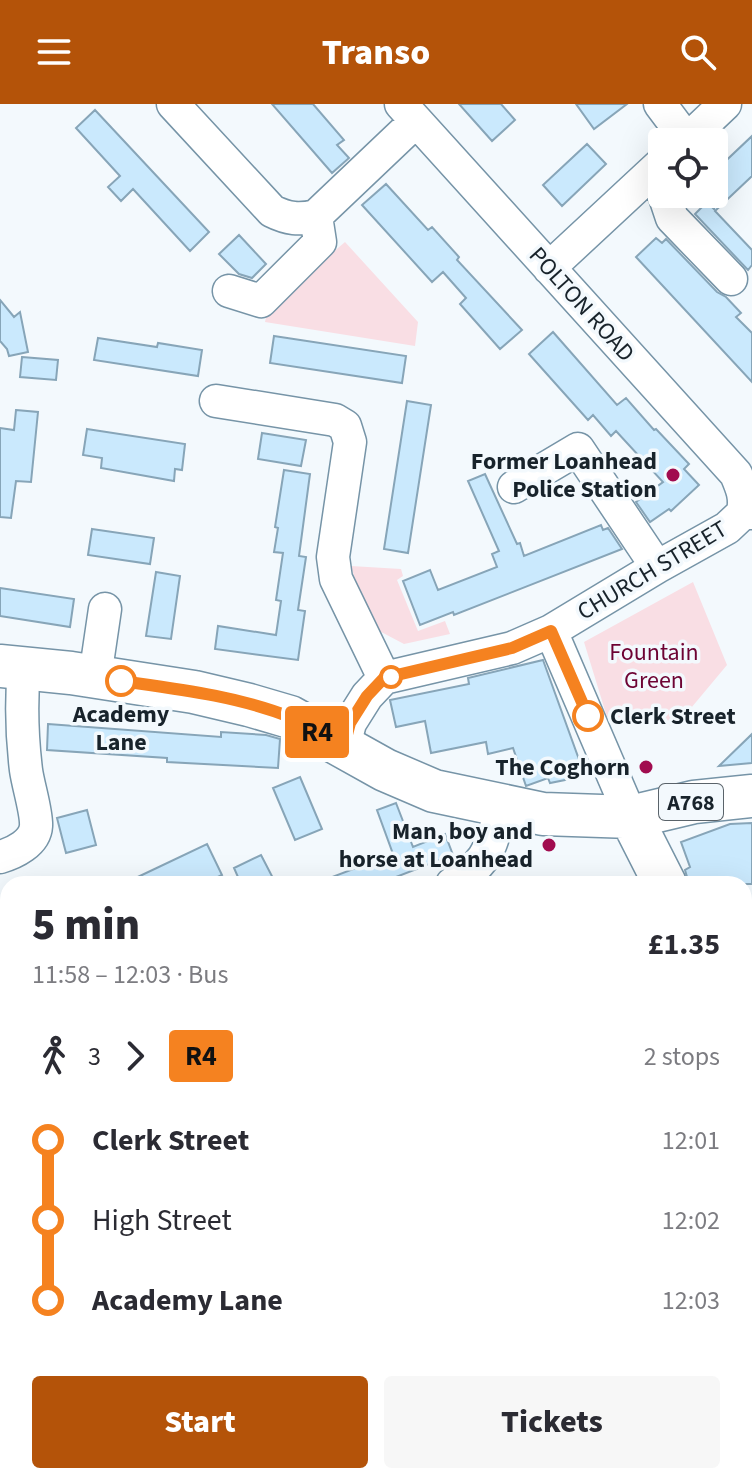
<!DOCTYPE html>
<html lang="en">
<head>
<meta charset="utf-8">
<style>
	:root { --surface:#fff; --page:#f7f7f7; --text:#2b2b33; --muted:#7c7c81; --accent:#b45309 }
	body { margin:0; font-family:"Source Sans 3",sans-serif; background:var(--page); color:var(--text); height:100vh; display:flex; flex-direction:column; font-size:30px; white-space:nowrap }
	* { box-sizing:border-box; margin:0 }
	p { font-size:26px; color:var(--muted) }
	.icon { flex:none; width:44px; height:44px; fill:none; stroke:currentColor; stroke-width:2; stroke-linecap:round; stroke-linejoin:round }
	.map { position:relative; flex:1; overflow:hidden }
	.side { position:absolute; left:0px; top:772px; width:752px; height:608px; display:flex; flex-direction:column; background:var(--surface); border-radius:24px 24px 0 0; box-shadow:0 8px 32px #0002 }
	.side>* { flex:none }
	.badge { padding:0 16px; border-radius:6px; font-size:28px; line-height:52px }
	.controls { position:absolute; left:648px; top:24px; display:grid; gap:16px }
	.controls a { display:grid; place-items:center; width:80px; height:80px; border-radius:8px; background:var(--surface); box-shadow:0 8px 32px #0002; font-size:40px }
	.map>.badge { position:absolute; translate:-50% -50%; box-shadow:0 0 0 4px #fff }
	.legs { display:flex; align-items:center; gap:12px; height:88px; padding:0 32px; font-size:26px }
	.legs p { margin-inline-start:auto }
	.head { display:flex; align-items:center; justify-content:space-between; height:136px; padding:0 32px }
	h1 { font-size:44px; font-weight:800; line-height:60px }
	.button { display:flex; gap:16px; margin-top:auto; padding:16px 32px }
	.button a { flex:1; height:92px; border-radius:8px; background:var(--accent); color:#fff; font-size:32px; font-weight:800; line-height:92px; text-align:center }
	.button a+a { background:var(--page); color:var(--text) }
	ul { padding:0 32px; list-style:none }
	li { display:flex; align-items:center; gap:28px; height:80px; font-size:30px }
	li i { display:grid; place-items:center; width:12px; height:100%; margin:0 10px; background:currentColor }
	li i::after { content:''; width:20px; height:20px; margin:-10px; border:6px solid; border-radius:50%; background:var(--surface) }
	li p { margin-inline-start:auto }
	li:first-child i { background:linear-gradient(#0000 50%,currentColor 0) }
	li:last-child i { background:linear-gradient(currentColor 50%,#0000 0) }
	header { display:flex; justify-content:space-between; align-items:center; height:104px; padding:0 32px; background:var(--accent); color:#fff; font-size:36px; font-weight:800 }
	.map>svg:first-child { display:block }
	.green { fill:#f9dee4 }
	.building { fill:#cae9fd; stroke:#87a5b8; stroke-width:2 }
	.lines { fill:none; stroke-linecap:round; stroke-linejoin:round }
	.minor-casing { stroke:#7694a7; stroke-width:35 }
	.major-casing { stroke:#7694a7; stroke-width:45 }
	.minor { stroke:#fff; stroke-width:32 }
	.major { stroke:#fff; stroke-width:42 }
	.line-1-casing { stroke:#fff; stroke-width:18 }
	.line-1 { stroke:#f58220; stroke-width:12 }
	.poi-dot { fill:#a10c4f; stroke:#f3f9fd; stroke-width:3 }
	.stop-1-dot { fill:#fff; stroke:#f58220; stroke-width:4 }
	.labels { text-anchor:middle; stroke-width:7; stroke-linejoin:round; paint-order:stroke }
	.shield { fill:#f3f9fd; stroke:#5a636a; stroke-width:2 }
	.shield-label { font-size:22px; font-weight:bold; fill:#18232b }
	.street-label { font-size:24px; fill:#18232b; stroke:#f3f9fd }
	.poi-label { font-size:24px; font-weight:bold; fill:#18232b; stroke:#f3f9fd; text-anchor:end }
	.park-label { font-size:24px; fill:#6d0333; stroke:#f3f9fd }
	.stop-label { font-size:24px; font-weight:bold; fill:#18232b; stroke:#f3f9fd }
</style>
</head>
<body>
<header><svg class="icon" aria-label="menu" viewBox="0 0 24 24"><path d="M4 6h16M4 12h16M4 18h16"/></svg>Transo<svg class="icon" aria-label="search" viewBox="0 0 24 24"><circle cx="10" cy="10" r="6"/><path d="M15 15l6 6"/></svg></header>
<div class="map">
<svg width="752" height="1380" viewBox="0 0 752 1380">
	<rect width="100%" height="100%" fill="#f3f9fd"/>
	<!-- green -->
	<path class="green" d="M345,138L418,218L415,242L265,218L268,204Z
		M351,462L401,465L403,472L397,476L418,527L445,517L450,530L404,540L368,521Z
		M693,478L727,561L676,622L607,613L584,538Z"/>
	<!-- building -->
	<path class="building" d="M272,0H313L344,36L337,41L349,54L332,69Z
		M459,0H501L515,16L492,37Z
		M576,0H627L594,25Z
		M95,6L209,128L190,147L133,85L121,97L108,83L120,72L76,24Z
		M752,32V72L715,107L752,146V161L748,166L695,110L707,98L714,105V68Z
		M587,40L606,60L562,102L543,81Z
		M386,80L428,126L432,123L459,153L457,156L522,226L500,245L460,200L466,194L443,168L432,178L362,101Z
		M239,131L266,160L252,174L239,170L219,150Z
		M656,134L662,139L666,135L717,188L726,193L741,209L736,213L752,229V278L636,153Z
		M0,196L14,213L20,208L28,248L9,252L7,245L0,237Z
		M553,228L617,301L626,294L654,326L656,325L689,360L684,365L699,381L671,407L669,405L650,418L636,398L663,378L616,327L611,332L593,311L588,316L529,250Z
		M274,232L406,252L402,279L270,259Z
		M98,234L157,243L158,239L202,246L198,272L94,256Z
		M22,253L58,256L56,276L20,273Z
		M407,297L431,301L408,449L384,445Z
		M16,306L38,308L31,378L16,377L11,414L0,413V324L14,326Z
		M87,325L185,340L182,366L175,365L174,377L101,364L102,354L83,351Z
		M262,329L306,336L301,362L258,355Z
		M284,366L310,370L299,452L306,453L298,506L305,507L298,556L215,545L218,522L276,531L281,497L276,496L283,449L274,448L278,424L275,423Z
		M485,370L517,440L520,439L524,452L601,421L603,426L608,424L622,445L454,511L453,508L420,521L403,477L430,466L438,486L497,463L492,450L499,447L468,377Z
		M92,425L154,434L150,460L88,451Z
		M156,468L180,472L171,535L146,532Z
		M0,484L74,495L70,523L0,512Z
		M543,556L585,672L550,679L548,674L526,682L513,644L488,650L486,638L431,649L425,617L396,623L390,596L469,580L468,574Z
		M48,620L221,633V628L266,631L280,635L278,664L167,658V654L47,646Z
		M752,630V659L719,662Z
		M300,673L322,725L295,736L273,684Z
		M396,699L413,743L445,730L453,751L378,780H320L319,778L393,750L377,706Z
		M87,706L96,741L66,749L57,714Z
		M752,719V780H689L685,766L690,763L681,738L730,720Z
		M207,740L222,771L203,780H123Z
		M261,751L276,780H241L234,764Z"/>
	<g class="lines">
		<!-- minor casing -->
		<g class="minor-casing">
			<path id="minor" d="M173,0L272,107C288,115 299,116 316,112L416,17
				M401,0L736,370C742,384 746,393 743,409
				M660,0L687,36
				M685,38L725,0
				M664,90L672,114L731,175
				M549,164L662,59
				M229,187L261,197L320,138L316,112
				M216,297L335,316L345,322L350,338L333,453L336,475L384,574
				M514,383L578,345L657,463
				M551,527L631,713
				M95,573L105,505
				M344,642L350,619L367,592L384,574L512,544L551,527L657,463L727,424L743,409H752
				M0,753C14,749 35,739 36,722C37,709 28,681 26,666C22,633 21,598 24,565
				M452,780C493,755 488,744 503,702
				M0,1060L8,1055
				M744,1233L752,1228
				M597,1372V1380
				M494,1380L505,1372"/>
		</g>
		<!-- major casing -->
		<g class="major-casing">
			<path id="major" d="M0,562L71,569L194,588L249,601L290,613L385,666L434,687L543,710L631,713L694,698L752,692
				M631,713L665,780
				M744,938L752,954"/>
		</g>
		<!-- minor -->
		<use href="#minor" class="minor"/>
		<!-- major -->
		<use href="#major" class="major"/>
	</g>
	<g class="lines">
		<!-- line-1 casing -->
		<g class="line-1-casing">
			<path id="line-1" d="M121,577C177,585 237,592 290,613C308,621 326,633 344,642L350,619L367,592L384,574L512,544L551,527L588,612"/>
		</g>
		<!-- line-1 -->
		<use href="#line-1" class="line-1"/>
	</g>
	<!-- markers -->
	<g class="poi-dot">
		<circle cx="673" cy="371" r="8"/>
		<circle cx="646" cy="663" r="8"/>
		<circle cx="549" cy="741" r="8"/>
	</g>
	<g class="stop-1-dot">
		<circle cx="391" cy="573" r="10"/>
		<circle cx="121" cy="577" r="14"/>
		<circle cx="588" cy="612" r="14"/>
	</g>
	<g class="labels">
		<!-- shield labels -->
		<rect class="shield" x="659" y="680" width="64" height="36" rx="6"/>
		<g class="shield-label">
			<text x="691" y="706">A768</text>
		</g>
		<!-- street labels -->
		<g class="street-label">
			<text transform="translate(582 200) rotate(48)" y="8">POLTON ROAD</text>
			<text transform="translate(652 466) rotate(-31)" y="8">CHURCH STREET</text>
		</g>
		<!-- poi labels -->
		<g class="poi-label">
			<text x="657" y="365">Former Loanhead<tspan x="657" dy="28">Police Station</tspan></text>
			<text x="630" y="671">The Coghorn</text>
			<text x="533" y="735">Man, boy and<tspan x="533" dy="28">horse at Loanhead</tspan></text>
		</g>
		<!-- park labels -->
		<g class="park-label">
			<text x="654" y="556">Fountain<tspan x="654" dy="28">Green</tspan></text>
		</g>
		<!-- stop labels -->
		<g class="stop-label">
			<text x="121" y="618">Academy<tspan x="121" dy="28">Lane</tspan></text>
			<text x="610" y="620" text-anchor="start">Clerk Street</text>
		</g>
	</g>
</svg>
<div class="controls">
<a><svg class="icon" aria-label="locate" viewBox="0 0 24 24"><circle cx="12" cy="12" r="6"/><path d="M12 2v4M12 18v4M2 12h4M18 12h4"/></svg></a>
</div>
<b class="badge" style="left:317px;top:628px;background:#f58220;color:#111">R4</b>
<section class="side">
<div class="head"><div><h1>5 min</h1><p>11:58 – 12:03 · Bus</p></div><b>£1.35</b></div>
<div class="legs"><svg class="icon" aria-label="walk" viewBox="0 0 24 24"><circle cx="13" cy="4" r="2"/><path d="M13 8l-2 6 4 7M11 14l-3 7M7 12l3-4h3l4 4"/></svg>3<svg class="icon" aria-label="forward" viewBox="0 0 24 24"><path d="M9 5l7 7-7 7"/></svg><b class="badge" style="background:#f58220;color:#111">R4</b><p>2 stops</p></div>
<ul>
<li><i style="color:#f58220"></i><b>Clerk Street</b><p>12:01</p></li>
<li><i style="color:#f58220"></i><span>High Street</span><p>12:02</p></li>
<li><i style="color:#f58220"></i><b>Academy Lane</b><p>12:03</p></li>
</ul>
<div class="button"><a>Start</a><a>Tickets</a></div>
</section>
</div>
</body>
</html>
